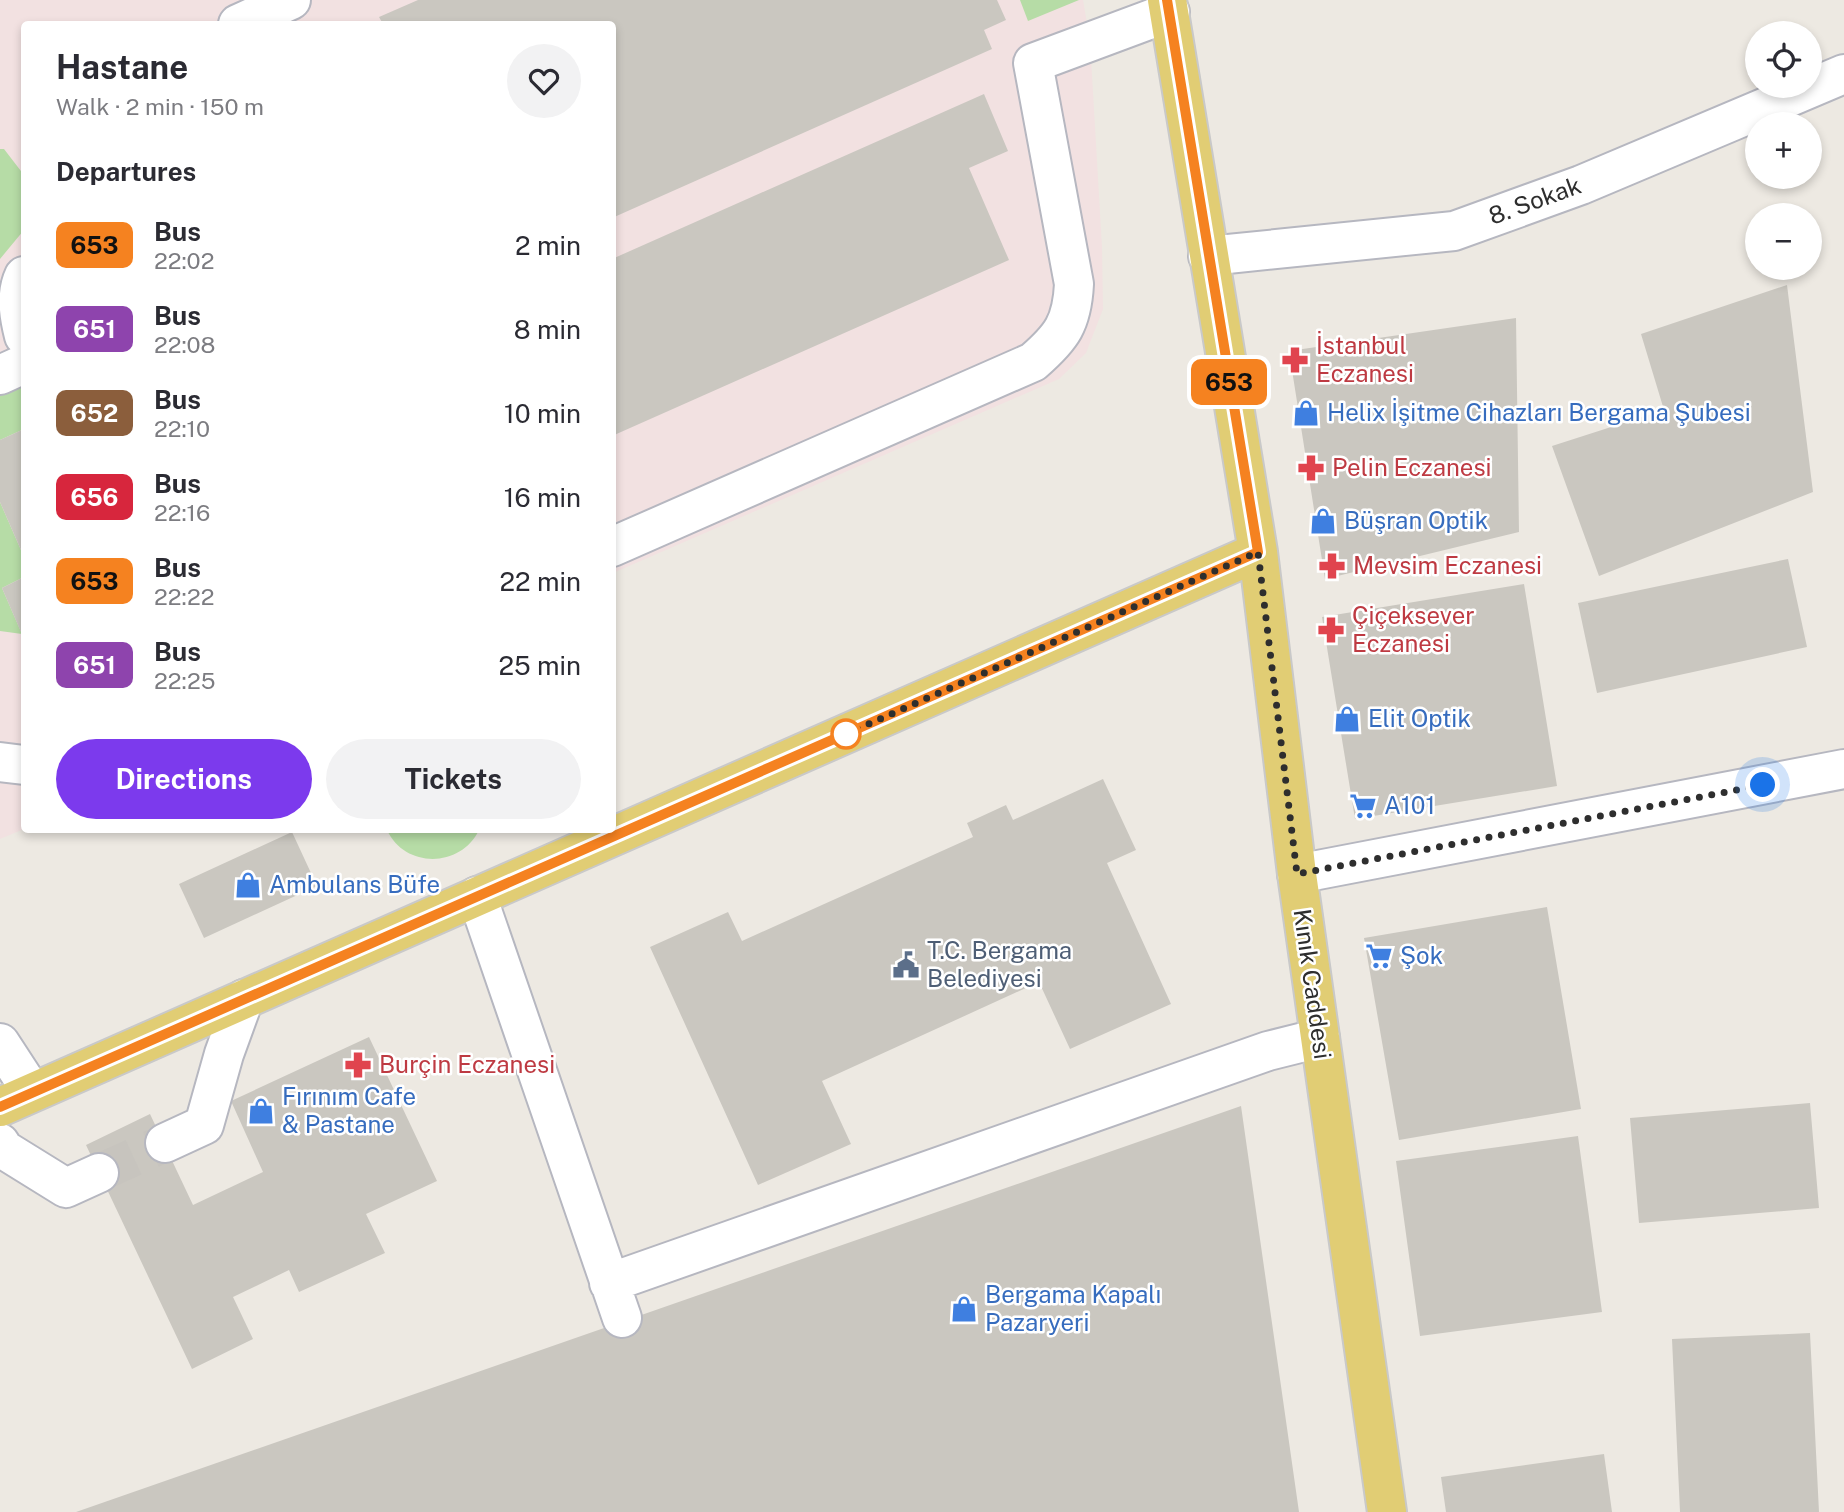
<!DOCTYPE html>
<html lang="en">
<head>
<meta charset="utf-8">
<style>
	:root { --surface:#fff; --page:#f2f2f3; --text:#2b2b33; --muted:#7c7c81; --accent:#7c3aed }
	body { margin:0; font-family:"Public Sans",sans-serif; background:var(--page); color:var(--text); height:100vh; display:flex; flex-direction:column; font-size:26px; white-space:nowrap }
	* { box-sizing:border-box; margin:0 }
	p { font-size:23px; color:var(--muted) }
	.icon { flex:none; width:38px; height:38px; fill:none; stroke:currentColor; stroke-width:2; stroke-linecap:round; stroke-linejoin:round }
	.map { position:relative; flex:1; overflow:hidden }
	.panel { position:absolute; left:21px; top:21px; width:595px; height:812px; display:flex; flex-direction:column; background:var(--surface); border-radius:7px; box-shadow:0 4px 10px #0003 }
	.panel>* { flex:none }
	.badge { padding:0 14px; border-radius:10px; font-size:24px; line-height:46px }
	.buttons { position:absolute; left:1745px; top:21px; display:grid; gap:14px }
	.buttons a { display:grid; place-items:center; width:77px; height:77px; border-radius:50%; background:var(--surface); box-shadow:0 4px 10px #0003; font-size:35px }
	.you { position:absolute; width:35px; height:35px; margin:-18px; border:5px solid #fff; border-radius:50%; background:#1a73e8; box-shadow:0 0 0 10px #1a73e833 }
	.map>.badge { position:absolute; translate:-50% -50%; box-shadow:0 0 0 4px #fff }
	h2 { padding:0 35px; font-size:26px; line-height:63px }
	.round { display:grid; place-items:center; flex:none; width:74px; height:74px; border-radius:37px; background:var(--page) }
	.summary { display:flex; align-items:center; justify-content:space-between; height:119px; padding:0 35px }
	h1 { font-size:33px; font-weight:700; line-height:52px }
	.action { display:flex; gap:14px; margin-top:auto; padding:14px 35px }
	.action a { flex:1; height:80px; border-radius:42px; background:var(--accent); color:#fff; font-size:28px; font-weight:700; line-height:80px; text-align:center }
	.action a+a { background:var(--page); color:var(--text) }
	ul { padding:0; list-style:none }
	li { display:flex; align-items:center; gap:21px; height:84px; padding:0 35px }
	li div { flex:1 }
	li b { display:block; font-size:26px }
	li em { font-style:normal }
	li .badge { min-width:77px; font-weight:700; text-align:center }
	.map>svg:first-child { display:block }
	.medical { fill:#f2e1e1 }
	.green { fill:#b6dca6 }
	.building { fill:#cac7c0 }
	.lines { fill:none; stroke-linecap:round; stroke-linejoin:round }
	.minor-tunnel { stroke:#c7c4be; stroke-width:38; stroke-dasharray:38 19; stroke-linecap:butt }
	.minor-casing { stroke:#b6b7c0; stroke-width:42 }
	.major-casing { stroke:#c9c9c9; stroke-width:42 }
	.minor { stroke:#fff; stroke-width:38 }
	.major { stroke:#e1cd74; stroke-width:38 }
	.line-casing { stroke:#fff; stroke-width:16 }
	.line { stroke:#f58220; stroke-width:10 }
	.walk { stroke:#2e2e2e; stroke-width:7; stroke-dasharray:0 12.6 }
	.stop-dot { fill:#fff; stroke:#f58220; stroke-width:3.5 }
	.labels { text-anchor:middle; stroke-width:5; stroke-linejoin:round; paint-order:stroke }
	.street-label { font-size:24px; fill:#2e2e2e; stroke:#fff }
	.health-label { font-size:24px; fill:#be3a42; stroke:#fff; text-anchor:start }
	.shop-label { font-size:24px; fill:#366cbe; stroke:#fff; text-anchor:start }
	.service-label { font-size:24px; fill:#4e5e75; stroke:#fff; text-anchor:start }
</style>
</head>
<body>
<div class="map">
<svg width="1844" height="1512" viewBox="0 0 1844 1512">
	<rect width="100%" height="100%" fill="#ede9e2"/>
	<!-- medical -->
	<path class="medical" d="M0,0H1083L1090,41L1102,247L1103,309L1086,353L1059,379L613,573L612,24H24V829L0,839Z"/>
	<!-- green -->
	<path class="green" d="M1020,0H1079L1028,21Z
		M0,149H4L24,175V230L0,259Z
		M24,378V429L0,440V389Z
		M0,502L24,557V577L2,588L22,634L0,631Z
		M387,830H479C461,868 405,869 387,830Z"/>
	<!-- building -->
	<path class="building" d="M418,0H997L1006,20L984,30L992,49L612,218V24H383L379,17Z
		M984,94L1008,151L969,168L1009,260L612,436V259Z
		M1787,285L1813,492L1599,576L1552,446L1664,410L1641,334Z
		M1516,318L1519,532L1325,579L1289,351Z
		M24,429V557L0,502V440Z
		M1788,559L1807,647L1597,693L1578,603Z
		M24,577V639L2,588Z
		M1524,584L1557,786L1355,819L1322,617Z
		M1103,779L1136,850L1107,863L1171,1004L1070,1049L1039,982L822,1081L851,1144L758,1185L650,947L728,912L742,941L973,837L967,823L1006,805L1013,820Z
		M292,832L317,886L204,938L179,884Z
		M1547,907L1581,1109L1399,1140L1364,938Z
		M369,1037L437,1181L366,1214L385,1253L299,1292L289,1270L233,1297L253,1339L192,1369L86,1145L150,1114L193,1205L263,1172L231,1101Z
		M1810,1103L1819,1208L1639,1223L1630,1118Z
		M1241,1106L1299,1512H76Z
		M1578,1136L1602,1312L1420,1336L1396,1161Z
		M1810,1333L1819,1512H1680L1672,1339Z
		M1604,1454L1612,1512H1446L1441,1477Z"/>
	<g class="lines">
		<!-- minor-tunnel -->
		<path class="minor-tunnel" d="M99,1173L165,1143"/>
		<!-- minor casing -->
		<g class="minor-casing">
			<path id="minor" d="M238,24L291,0
				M1208,256L1454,231L1581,185L1844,74
				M24,276C15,295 19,316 24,336
				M0,375L24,364
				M612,547L1033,362C1062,337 1072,323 1074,284L1033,63L1170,12
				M0,762L24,765
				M1297,874L1844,769
				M477,896L622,1318
				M0,1043L32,1092
				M0,1143L3,1149L66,1188L99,1173
				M165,1143L204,1125L224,1054L244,999
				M609,1283L1268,1051L1320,1038"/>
		</g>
		<!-- major casing -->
		<g class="major-casing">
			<path id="major" d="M1167,0L1258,552L1297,874L1387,1512
				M0,1107L1258,552"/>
		</g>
		<!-- minor -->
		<use href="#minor" class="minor"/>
		<!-- major -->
		<use href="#major" class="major"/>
	</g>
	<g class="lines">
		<!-- line casing -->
		<g class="line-casing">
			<path id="line" d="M0,1107L1258,552L1167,0"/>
		</g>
		<!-- line -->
		<use href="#line" class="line"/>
		<!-- walk -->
		<path class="walk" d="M846,734L1258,552L1297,874L1763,785"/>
	</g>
	<!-- icons -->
	<defs>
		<g id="pharmacy-bare" transform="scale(2.1)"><path d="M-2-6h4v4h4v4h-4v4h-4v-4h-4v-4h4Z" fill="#e0444e" stroke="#fff" stroke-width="2.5" paint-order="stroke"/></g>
		<g id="shop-bare" transform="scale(2.1)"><path d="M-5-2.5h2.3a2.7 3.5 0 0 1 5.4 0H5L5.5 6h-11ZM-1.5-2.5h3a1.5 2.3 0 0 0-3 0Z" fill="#3f7fe0" stroke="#fff" stroke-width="2.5" paint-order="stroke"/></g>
		<g id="supermarket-bare" transform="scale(2.1)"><path d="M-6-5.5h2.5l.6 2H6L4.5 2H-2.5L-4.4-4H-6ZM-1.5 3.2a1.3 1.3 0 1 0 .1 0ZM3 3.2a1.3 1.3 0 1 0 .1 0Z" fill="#3f7fe0" stroke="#fff" stroke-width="2.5" paint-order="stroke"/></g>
		<g id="civic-bare" transform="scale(2.1)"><path d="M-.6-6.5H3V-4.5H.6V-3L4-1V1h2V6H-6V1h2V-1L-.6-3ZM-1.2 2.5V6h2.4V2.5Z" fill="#5c6f8a" stroke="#fff" stroke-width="2.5" paint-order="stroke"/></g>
	</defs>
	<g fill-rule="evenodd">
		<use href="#pharmacy-bare" x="1295" y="360"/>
		<use href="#shop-bare" x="1306" y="413"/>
		<use href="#pharmacy-bare" x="1311" y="468"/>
		<use href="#shop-bare" x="1323" y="521"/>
		<use href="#pharmacy-bare" x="1332" y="566"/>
		<use href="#pharmacy-bare" x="1331" y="630"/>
		<use href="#shop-bare" x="1347" y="719"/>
		<use href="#supermarket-bare" x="1363" y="806"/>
		<use href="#shop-bare" x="248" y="885"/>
		<use href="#supermarket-bare" x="1379" y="956"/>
		<use href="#civic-bare" x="906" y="965"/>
		<use href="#pharmacy-bare" x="358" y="1065"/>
		<use href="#shop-bare" x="261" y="1111"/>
		<use href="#shop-bare" x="964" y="1309"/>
	</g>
	<!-- markers -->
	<circle class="stop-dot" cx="846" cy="734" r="14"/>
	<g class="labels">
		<!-- street labels -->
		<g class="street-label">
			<text transform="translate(1535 201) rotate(-20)" y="8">8. Sokak</text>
			<text transform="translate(1312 984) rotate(82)" y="8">Kınık Caddesi</text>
		</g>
		<!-- health labels -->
		<g class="health-label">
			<text x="1316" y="354">İstanbul<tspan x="1316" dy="28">Eczanesi</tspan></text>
			<text x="1332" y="476">Pelin Eczanesi</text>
			<text x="1353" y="574">Mevsim Eczanesi</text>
			<text x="1352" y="624">Çiçeksever<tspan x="1352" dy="28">Eczanesi</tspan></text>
			<text x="379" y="1073">Burçin Eczanesi</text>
		</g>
		<!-- shop labels -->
		<g class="shop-label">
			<text x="1327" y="421">Helix İşitme Cihazları Bergama Şubesi</text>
			<text x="1344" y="529">Büşran Optik</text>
			<text x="1368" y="727">Elit Optik</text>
			<text x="1384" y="814">A101</text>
			<text x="269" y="893">Ambulans Büfe</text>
			<text x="1400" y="964">Şok</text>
			<text x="282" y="1105">Fırınım Cafe<tspan x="282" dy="28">&amp; Pastane</tspan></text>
			<text x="985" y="1303">Bergama Kapalı<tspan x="985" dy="28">Pazaryeri</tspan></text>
		</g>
		<!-- service labels -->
		<g class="service-label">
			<text x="927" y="959">T.C. Bergama<tspan x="927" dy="28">Belediyesi</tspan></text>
		</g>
	</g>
</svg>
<div class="buttons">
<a><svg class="icon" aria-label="locate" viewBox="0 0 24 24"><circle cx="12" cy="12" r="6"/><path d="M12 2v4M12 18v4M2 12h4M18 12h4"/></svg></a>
<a>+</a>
<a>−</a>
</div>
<div class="you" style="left:1763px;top:785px"></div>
<b class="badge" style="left:1229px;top:382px;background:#f58220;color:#111">653</b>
<section class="panel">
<div class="summary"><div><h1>Hastane</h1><p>Walk · 2 min · 150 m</p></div><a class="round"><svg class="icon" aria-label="heart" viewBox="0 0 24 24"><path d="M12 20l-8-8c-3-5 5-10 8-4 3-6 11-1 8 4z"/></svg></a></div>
<h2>Departures</h2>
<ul>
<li><span class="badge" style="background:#f58220;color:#111">653</span><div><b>Bus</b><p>22:02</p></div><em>2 min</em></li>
<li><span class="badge" style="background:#8e44ad;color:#fff">651</span><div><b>Bus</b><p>22:08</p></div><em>8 min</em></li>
<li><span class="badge" style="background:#8b5e3c;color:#fff">652</span><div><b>Bus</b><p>22:10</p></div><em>10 min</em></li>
<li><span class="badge" style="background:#d7263d;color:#fff">656</span><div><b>Bus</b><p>22:16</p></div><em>16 min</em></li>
<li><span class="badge" style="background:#f58220;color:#111">653</span><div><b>Bus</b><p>22:22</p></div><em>22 min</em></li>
<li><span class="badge" style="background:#8e44ad;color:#fff">651</span><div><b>Bus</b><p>22:25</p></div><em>25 min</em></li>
</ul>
<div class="action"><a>Directions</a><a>Tickets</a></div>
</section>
</div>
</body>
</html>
